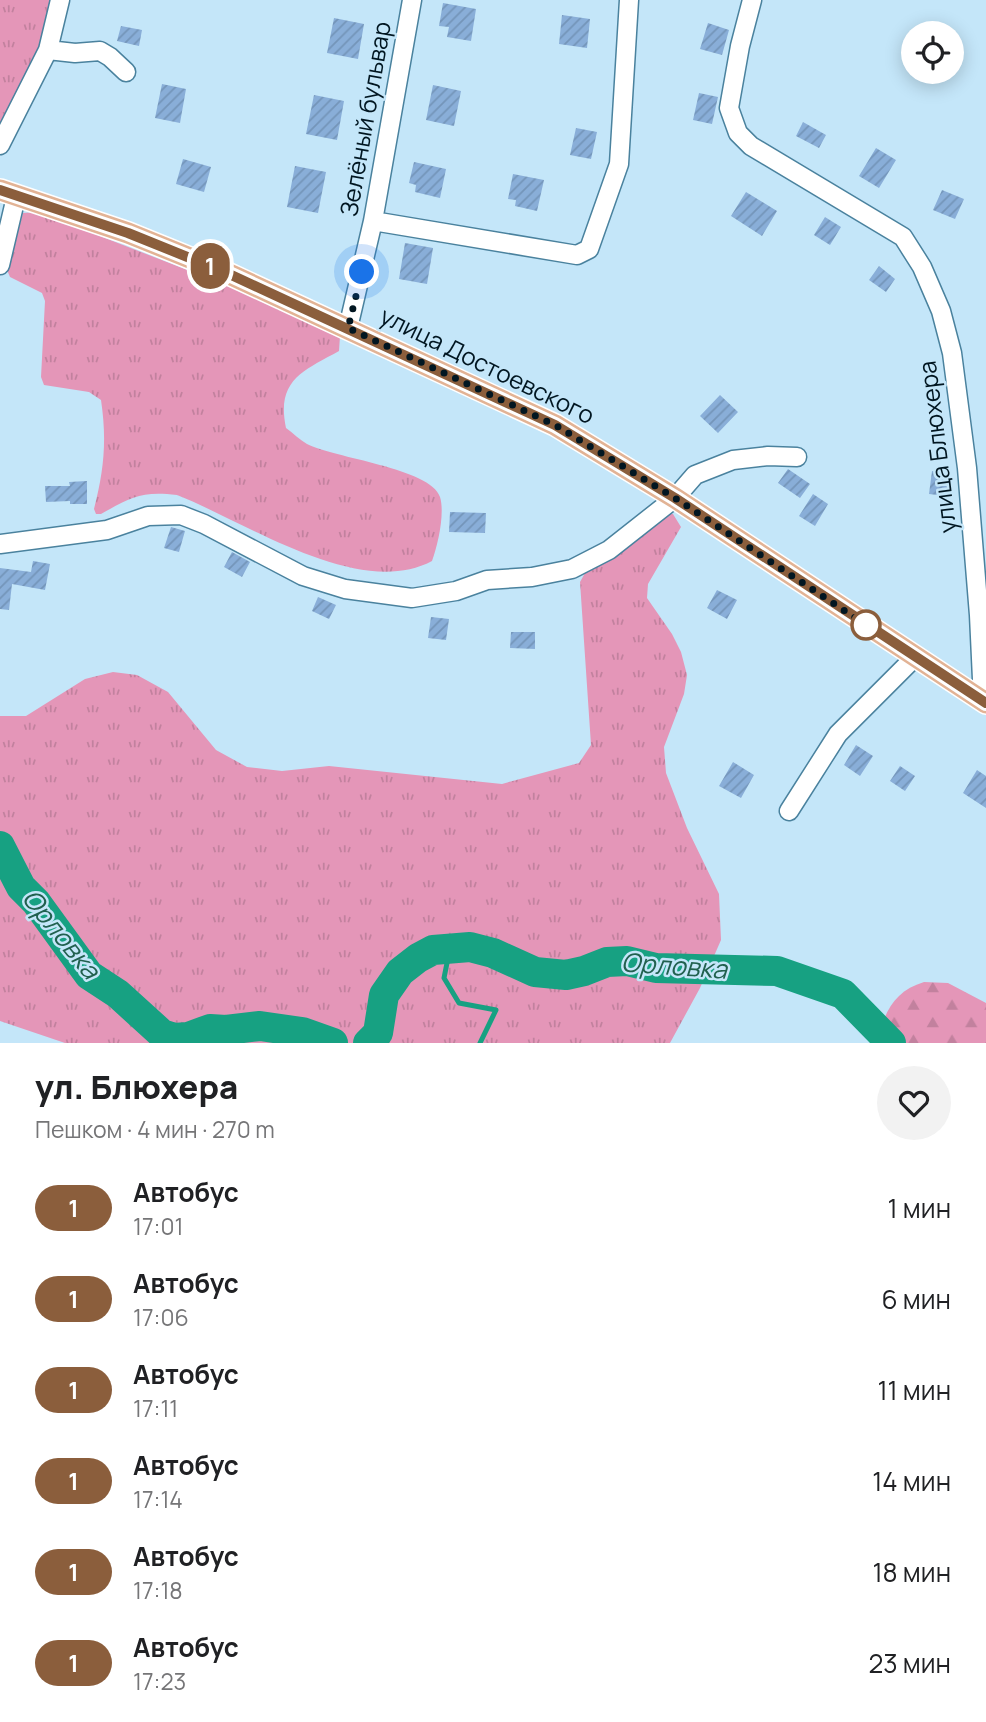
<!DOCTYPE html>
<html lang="ru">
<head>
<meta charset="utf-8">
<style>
	:root { --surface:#fff; --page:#f2f2f2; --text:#202124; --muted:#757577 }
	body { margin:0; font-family:Manrope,sans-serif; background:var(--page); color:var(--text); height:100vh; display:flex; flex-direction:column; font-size:26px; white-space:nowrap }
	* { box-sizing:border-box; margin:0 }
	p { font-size:23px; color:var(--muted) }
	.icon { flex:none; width:38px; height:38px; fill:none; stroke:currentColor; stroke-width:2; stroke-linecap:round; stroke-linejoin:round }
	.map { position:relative; height:1043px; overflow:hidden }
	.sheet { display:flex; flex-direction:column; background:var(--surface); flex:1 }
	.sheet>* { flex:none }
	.badge { padding:0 14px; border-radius:23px; font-size:24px; line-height:46px }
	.fabs { position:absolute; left:901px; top:21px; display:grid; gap:14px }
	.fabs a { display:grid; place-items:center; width:63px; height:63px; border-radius:50%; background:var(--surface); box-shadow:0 4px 18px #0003; font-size:35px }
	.you { position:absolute; width:35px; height:35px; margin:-18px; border:5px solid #fff; border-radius:50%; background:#1a73e8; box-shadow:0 0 0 10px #1a73e833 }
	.map>.badge { position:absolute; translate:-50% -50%; box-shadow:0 0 0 4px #fff }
	.round { display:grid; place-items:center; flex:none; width:74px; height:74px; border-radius:37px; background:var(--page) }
	.overview { display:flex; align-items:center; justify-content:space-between; height:119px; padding:0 35px }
	h1 { font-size:33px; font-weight:800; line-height:52px }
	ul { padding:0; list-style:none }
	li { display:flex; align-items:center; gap:21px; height:91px; padding:0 35px }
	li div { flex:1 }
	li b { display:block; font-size:26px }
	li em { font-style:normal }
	li .badge { min-width:77px; font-weight:700; text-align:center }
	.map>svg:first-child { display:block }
	.grass { fill:url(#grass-tufts) }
	.forest { fill:url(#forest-firs) }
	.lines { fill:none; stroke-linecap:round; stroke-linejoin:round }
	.stream { stroke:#17a182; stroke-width:5 }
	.river { stroke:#17a182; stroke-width:30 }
	.building { fill:url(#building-hatch) }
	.minor-casing { stroke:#4a829e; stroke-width:21 }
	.major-casing { stroke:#fff; stroke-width:24 }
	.minor { stroke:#fff; stroke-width:18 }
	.major { stroke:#e2b395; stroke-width:21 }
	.line-casing { stroke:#fff; stroke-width:16 }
	.line { stroke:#8b5e3c; stroke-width:10 }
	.walk { stroke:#011621; stroke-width:7; stroke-dasharray:0 12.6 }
	.stop-dot { fill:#fff; stroke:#8b5e3c; stroke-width:3.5 }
	.labels { text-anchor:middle; stroke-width:5; stroke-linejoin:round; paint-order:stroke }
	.street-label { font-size:24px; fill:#011621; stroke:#c4e6f9 }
	.water-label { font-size:26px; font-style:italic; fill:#21614f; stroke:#c4e6f9 }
</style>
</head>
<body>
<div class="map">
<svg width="986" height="1043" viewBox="0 0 986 1043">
	<defs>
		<pattern id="grass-tufts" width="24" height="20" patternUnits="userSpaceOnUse" patternTransform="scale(1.75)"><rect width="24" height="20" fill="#e496b8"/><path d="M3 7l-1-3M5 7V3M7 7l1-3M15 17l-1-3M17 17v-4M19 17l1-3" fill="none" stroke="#c2819e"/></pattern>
		<pattern id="forest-firs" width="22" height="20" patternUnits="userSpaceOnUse" patternTransform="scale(1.75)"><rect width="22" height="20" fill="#e496b8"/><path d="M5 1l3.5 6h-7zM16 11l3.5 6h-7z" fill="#c2819e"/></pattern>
		<pattern id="building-hatch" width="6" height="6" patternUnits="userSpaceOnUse" patternTransform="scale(1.75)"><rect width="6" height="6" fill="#89aed8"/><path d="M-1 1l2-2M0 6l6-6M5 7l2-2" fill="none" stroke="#7495b9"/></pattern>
	</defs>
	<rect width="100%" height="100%" fill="#c4e6f9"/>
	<!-- grass -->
	<path class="grass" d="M0,0H53L41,44L0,125Z
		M38,212L239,290L340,336L339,351C303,371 276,380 286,428C293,433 300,440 307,444C333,458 431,468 440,497C445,513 438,545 432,561C359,600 246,522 177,495C141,491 132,497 101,514H96L94,509C104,470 107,440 101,400L89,392L44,385L41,377L45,301L42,293L10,277L7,270L23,213Z
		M668,513L673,514L681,527L648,584L647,598L672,634L681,652L687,675L684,694L664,747L666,773L687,828L719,894L721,940L700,988L670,1043H65L0,1021V716H26L85,679L113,672L137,675L168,692L216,750L247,767L282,771L329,766L502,784L579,763L591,745L580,582L585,573Z"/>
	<!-- forest -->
	<path class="forest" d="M924,982L948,983L986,1003V1043H878C883,1013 894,991 924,982Z"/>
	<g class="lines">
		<!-- stream -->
		<path class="stream" d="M450,948L444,978L459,1003L496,1010L480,1043"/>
		<!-- river -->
		<path class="river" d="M0,846L21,887L36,902L89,975L118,994L162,1034L174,1038L188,1037L210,1029L226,1030L260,1026L302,1032L333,1043
			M368,1043L378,1033L384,995L400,972L418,958L433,950L470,947L493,953L535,972L566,975L584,971L607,962L627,961L656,968L777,971L843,994L891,1043"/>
	</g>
	<!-- building -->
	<path class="building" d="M443,3L476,9L471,41L447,37L449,27L439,26Z
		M562,15L590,19L587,48L559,44Z
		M334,18L364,24L358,59L327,53Z
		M708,23L729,30L722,55L700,49Z
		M121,26L142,30L139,46L117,41Z
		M162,84L186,89L180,123L155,118Z
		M433,85L461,91L454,126L426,120Z
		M699,93L718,97L712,124L693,120Z
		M314,95L344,101L337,140L306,134Z
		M803,122L826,135L819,148L796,136Z
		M576,128L597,132L591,159L570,155Z
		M876,148L896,160L879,188L859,176Z
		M183,159L211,167L204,192L176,184Z
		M414,162L446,169L440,198L415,192L416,185L409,183Z
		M295,166L326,172L318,213L287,207Z
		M513,174L544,180L537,211L515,206L516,200L508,199Z
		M942,190L964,199L955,219L933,210Z
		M746,192L777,211L762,236L731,216Z
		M825,217L841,227L830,245L814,235Z
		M405,243L433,248L427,284L399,279Z
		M879,266L895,279L886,292L869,280Z
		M720,395L738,412L718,433L700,416Z
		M788,469L810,484L800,498L778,483Z
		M932,471L949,474L946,496L929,494Z
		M87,481V504H70V501L46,502L45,486H70L69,482Z
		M813,494L828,504L815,526L799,516Z
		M450,512L486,513L485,533L449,532Z
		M171,527L185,531L179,552L164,548Z
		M232,552L250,562L242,577L224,567Z
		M33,561L50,564L45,590L12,584L9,610L0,609V568L31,572Z
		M717,590L737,600L727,619L707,608Z
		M318,597L336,605L329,619L312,611Z
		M431,617L449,619L446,640L428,638Z
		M511,632H535V649L510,648Z
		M856,745L873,756L860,776L844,765Z
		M733,762L754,775L741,798L719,786Z
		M900,766L915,776L905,791L890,781Z
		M977,770L986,776V808L963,793Z"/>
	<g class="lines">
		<!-- minor casing -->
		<g class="minor-casing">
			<path id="minor" d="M752,0L740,46L729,108L738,133L751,146L903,237L922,267L941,311L952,353L967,468L979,615L983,701
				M48,50L75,53L100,51L110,57L126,72
				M0,145L48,50L60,0
				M373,221L577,255L589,249L619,164L629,0
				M0,265L16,197
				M348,328L373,221L412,0
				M0,544L107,530L148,516L181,515L204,524L303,576L345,589L412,598L456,591L487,580L532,577L572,569L609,550L675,498L695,475L733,460L768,456L797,457
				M789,811L838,734L915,657"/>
		</g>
		<!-- major casing -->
		<g class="major-casing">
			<path id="major" d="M0,190L128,233L227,273L555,425L675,498L986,703"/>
		</g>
		<!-- minor -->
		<use href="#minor" class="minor"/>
		<!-- major -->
		<use href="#major" class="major"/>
	</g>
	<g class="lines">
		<!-- line casing -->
		<g class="line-casing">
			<path id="line" d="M0,190L128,233L227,273L555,425L675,498L986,703"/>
		</g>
		<!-- line -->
		<use href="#line" class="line"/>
		<!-- walk -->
		<path class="walk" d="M362,272L348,328L555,425L675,498L866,625"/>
	</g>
	<!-- markers -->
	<circle class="stop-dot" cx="866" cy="625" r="14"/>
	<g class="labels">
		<!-- street labels -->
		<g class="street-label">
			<text transform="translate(366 119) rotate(-80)" y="8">Зелёный бульвар</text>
			<text transform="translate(487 366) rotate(26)" y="8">улица Достоевского</text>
			<text transform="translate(938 447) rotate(-97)" y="8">улица Блюхера</text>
		</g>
		<!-- water labels -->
		<g class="water-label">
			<text transform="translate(61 934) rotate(51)" y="9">Орловка</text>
			<text transform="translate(674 966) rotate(4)" y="9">Орловка</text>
		</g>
	</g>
</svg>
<div class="fabs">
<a><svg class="icon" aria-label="locate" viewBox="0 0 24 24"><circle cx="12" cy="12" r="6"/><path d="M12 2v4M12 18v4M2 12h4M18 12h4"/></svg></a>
</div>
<div class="you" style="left:362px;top:272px"></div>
<b class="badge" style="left:210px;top:266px;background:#8b5e3c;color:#fff">1</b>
</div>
<section class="sheet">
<div class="overview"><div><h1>ул. Блюхера</h1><p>Пешком · 4 мин · 270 m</p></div><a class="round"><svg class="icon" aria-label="heart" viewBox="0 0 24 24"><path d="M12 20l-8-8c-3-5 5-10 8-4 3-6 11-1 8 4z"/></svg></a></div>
<ul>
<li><span class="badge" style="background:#8b5e3c;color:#fff">1</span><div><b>Автобус</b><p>17:01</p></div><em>1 мин</em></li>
<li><span class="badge" style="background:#8b5e3c;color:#fff">1</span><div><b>Автобус</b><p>17:06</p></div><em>6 мин</em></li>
<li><span class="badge" style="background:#8b5e3c;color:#fff">1</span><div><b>Автобус</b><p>17:11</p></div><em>11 мин</em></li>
<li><span class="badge" style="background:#8b5e3c;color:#fff">1</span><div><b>Автобус</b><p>17:14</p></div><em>14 мин</em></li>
<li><span class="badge" style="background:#8b5e3c;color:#fff">1</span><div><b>Автобус</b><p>17:18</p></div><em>18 мин</em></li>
<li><span class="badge" style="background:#8b5e3c;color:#fff">1</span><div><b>Автобус</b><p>17:23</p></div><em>23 мин</em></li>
</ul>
</section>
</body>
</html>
